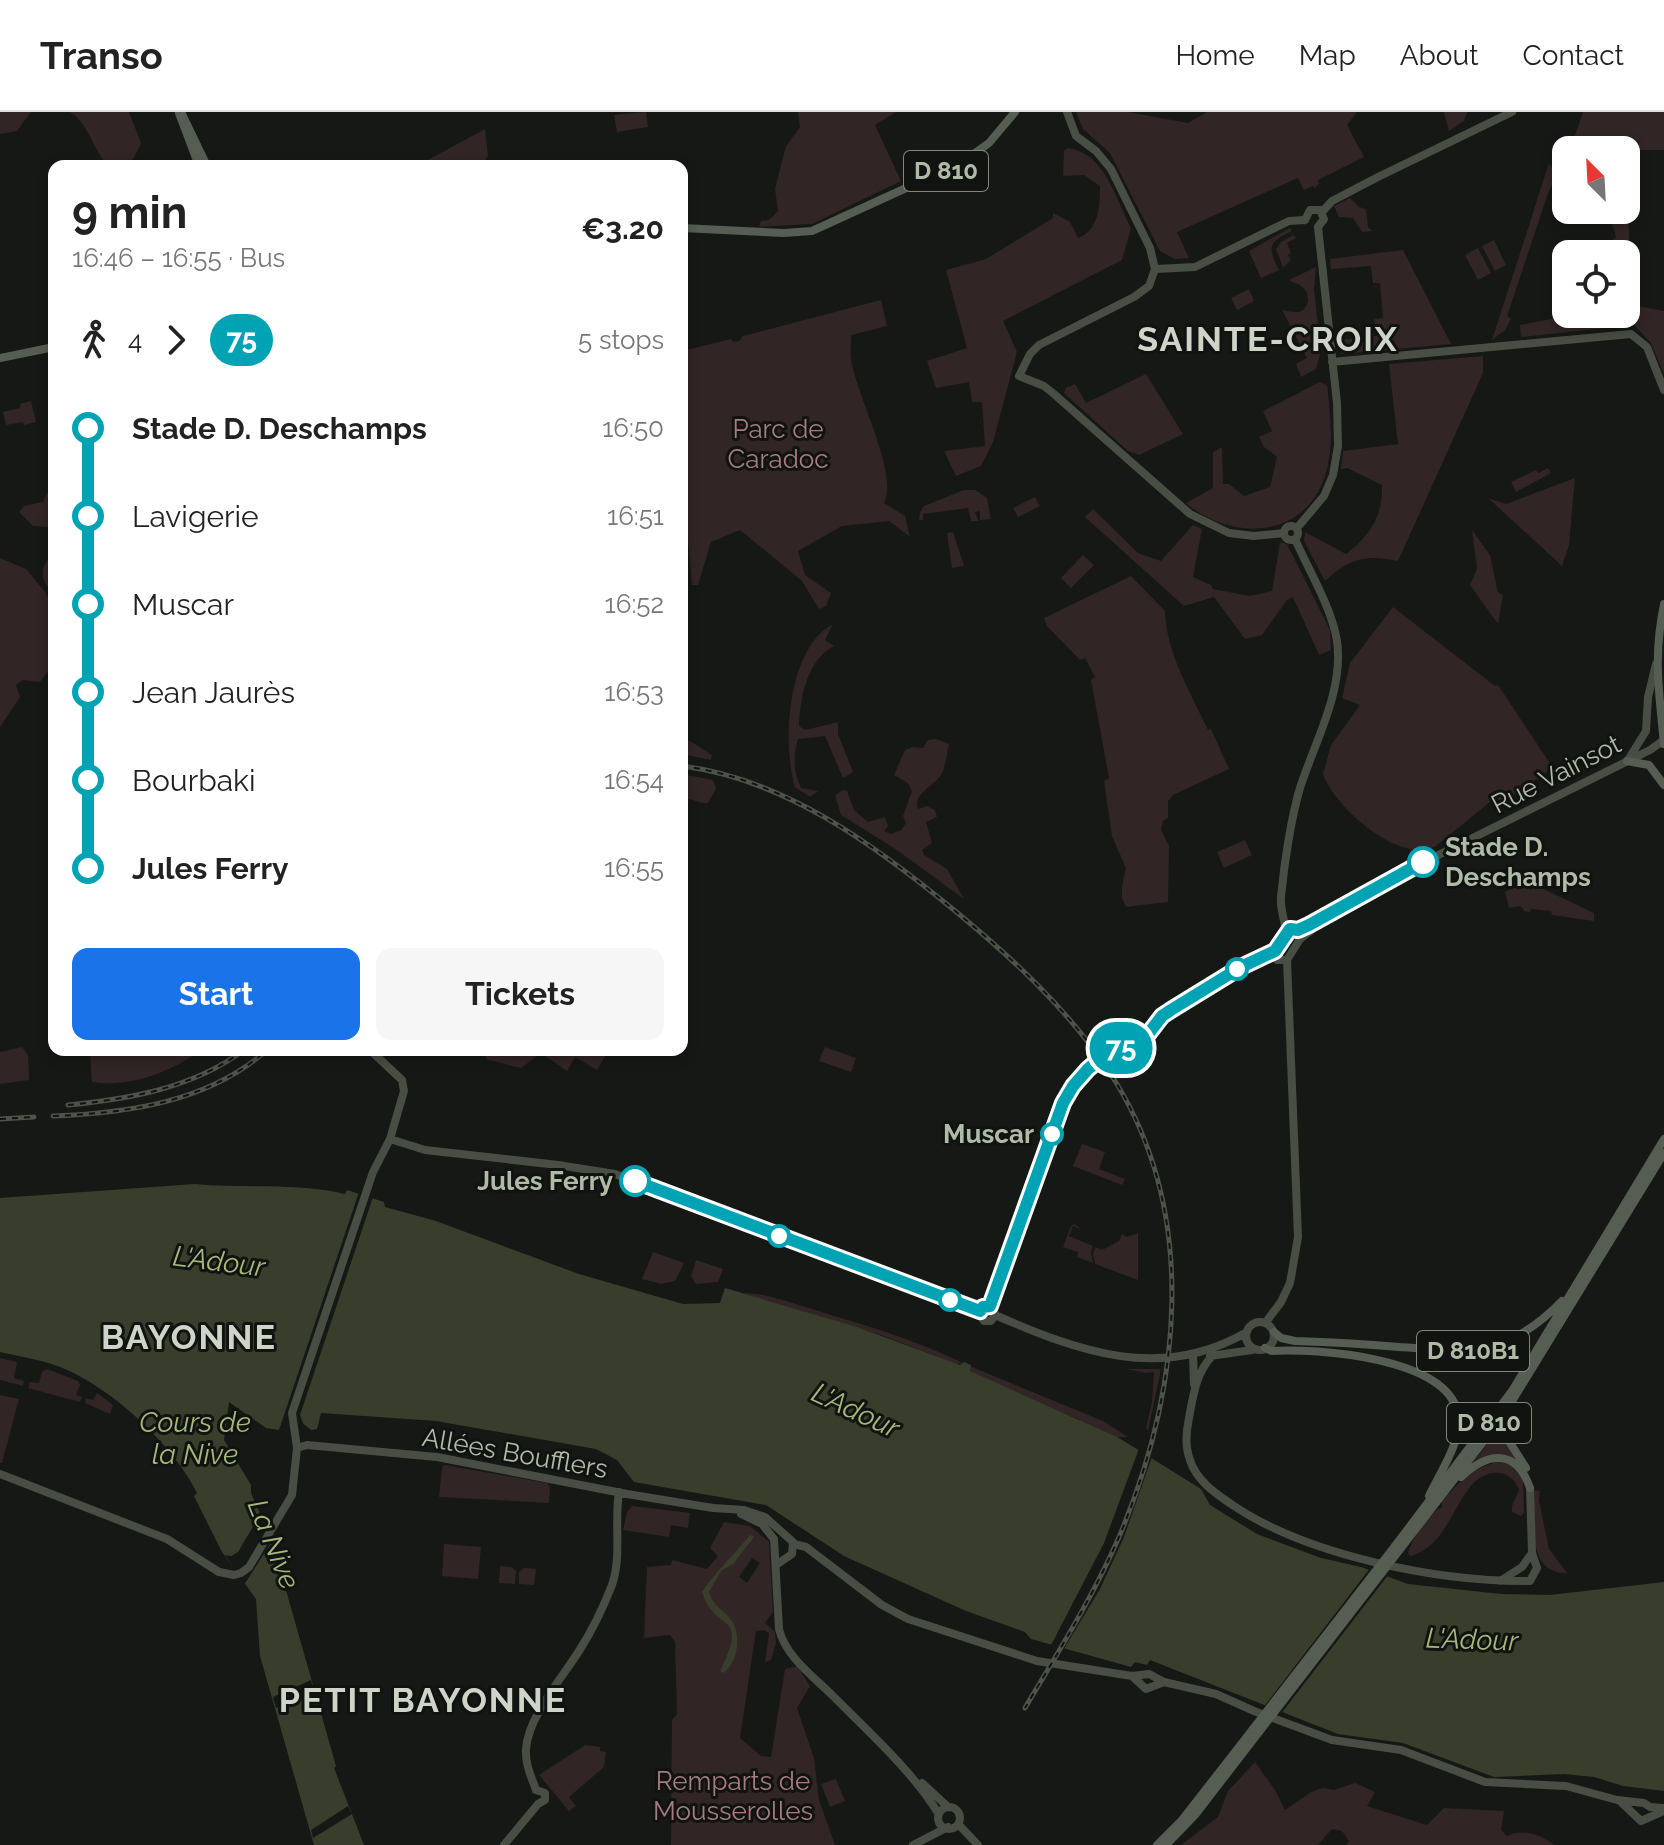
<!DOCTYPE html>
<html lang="en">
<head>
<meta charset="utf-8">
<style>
	:root { --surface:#fff; --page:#f6f6f6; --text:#222; --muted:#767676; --line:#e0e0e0; --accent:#1a73e8 }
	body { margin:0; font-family:Raleway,sans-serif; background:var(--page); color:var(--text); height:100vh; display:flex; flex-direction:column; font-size:30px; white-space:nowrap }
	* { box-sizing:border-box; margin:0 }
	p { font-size:26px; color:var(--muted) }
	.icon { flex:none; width:44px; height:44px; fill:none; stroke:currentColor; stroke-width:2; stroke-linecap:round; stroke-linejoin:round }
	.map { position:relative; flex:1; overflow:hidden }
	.panel { position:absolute; left:48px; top:48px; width:640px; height:896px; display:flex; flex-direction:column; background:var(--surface); border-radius:16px; box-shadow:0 4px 12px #0003 }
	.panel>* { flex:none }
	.badge { padding:0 16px; border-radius:26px; font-size:28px; line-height:52px }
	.needle { width:52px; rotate:336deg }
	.buttons { position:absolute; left:1552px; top:24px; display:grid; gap:16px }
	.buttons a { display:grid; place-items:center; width:88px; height:88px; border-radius:16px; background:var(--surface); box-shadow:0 4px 12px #0003; font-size:40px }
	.map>.badge { position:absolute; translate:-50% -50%; box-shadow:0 0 0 4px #fff }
	.legs { display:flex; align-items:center; gap:12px; height:88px; padding:0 24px; font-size:26px }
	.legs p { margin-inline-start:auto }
	.overview { display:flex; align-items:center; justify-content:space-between; height:136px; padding:0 24px }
	h1 { font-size:44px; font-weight:700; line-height:60px }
	.cta { display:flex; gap:16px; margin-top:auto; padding:16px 24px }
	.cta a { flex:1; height:92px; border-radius:16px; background:var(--accent); color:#fff; font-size:32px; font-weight:700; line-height:92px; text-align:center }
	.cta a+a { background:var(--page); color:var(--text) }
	ul { padding:0 24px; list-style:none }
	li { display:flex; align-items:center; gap:28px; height:88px; font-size:30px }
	li i { display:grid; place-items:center; width:12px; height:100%; margin:0 10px; background:currentColor }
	li i::after { content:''; width:20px; height:20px; margin:-10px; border:6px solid; border-radius:50%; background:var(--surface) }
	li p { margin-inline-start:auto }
	li:first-child i { background:linear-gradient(#0000 50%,currentColor 0) }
	li:last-child i { background:linear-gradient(currentColor 50%,#0000 0) }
	header { display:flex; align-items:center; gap:48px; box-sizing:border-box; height:112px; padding:0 40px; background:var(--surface); border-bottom:2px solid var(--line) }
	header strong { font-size:38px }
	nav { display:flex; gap:44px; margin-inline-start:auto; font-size:28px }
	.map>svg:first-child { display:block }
	.green { fill:#312525; fill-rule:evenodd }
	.water { fill:#383e2b }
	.pier { fill:#161816 }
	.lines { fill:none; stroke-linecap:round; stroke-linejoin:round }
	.secondary { stroke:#484e44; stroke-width:8 }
	.primary { stroke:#565d52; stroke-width:8 }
	.rail-casing { stroke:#4d5349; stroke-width:5 }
	.rail { stroke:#111311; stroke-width:2; stroke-dasharray:6; stroke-linecap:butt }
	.primary-bridge { stroke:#565d52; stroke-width:8 }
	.line-1-casing { stroke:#fff; stroke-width:18 }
	.line-1 { stroke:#00a3b4; stroke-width:12 }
	.stop-1-dot { fill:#fff; stroke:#00a3b4; stroke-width:4 }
	.labels { text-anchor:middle; stroke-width:6; stroke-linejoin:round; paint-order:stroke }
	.shield { fill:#111311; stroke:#80887a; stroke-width:2 }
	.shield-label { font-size:24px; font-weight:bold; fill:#afbaa7 }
	.park-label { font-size:26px; fill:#a67c80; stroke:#111311 }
	.street-label { font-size:26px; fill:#afbaa7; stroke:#111311 }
	.stop-label { font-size:26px; font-weight:bold; fill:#afbaa7; stroke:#111311; text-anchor:end }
	.water-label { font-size:28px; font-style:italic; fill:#a4b87a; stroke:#111311 }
	.district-label { font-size:34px; font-weight:bold; letter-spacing:2px; fill:#ced5c8; stroke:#111311 }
</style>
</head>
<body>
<header>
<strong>Transo</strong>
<nav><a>Home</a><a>Map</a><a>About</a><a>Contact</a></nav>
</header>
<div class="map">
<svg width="1664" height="1733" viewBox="0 0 1664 1733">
	<rect width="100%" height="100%" fill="#161816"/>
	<!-- green -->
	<path class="green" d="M0,0H31L17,19L0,22Z
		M70,0H129L141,31C132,51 131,54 108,54C94,39 87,9 70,0Z
		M646,0L648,15L617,20L614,3Z
		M798,0H896L875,13L901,69L812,112L759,115L761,109L769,108L778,99L775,77L786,34L800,15Z
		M1076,0H1128L1188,11L1207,0H1357L1347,13L1364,45L1318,68L1319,72L1315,76L1313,74L1304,78L1298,66L1177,120L1189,146L1175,147L1160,139L1110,41L1083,17Z
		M1444,0H1467L1464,9L1449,19Z
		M1583,0H1664V38H1636L1626,43V38H1570Z
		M485,17L488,44L481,54H343L426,49Z
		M1068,36C1104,40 1116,87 1131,116L1122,148L1003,209L1017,240L993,330L981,354L956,364L944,339L985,334L982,290H972L969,270L936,276L927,249L967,236L946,158L986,147L1053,106V101L1070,110L1078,126C1099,119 1100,93 1100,74L1084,63L1063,64L1064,39Z
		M1549,51L1557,61L1547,84L1507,204L1511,207L1505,218L1492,228Z
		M1626,72L1633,193L1664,199V262L1651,231L1634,213L1521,225L1520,213L1577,202H1626V142H1595L1616,125L1612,111V98H1626Z
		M1350,86L1359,95L1366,97L1368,115L1372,119L1362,120L1353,106L1339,105L1334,94Z
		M1290,116L1292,119C1268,130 1267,135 1279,158L1261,166L1249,139Z
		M1294,123L1296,126L1287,131L1291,141L1288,143L1291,148L1283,156L1276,137L1281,130Z
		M1494,128L1506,153L1495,159L1482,134Z
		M1478,136L1491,161L1478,168L1465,143Z
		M1403,138L1451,232L1341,242L1342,228L1377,224L1374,207L1383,206L1380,171H1373L1371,154L1331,157L1330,147Z
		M1316,155L1314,177L1321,239L1316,257L1301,265L1296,252L1307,246L1282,198C1288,199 1297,202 1303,198C1311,192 1309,179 1301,174C1298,171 1293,171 1289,168Z
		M1249,177L1254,189L1237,198L1231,186Z
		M881,188L887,214L851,223C851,230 850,240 851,247C856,283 899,361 884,391L905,404L910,425L889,409L842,414L798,439L805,463L831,481L826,494L819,497L802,469L740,418L711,430L698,473H692L682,360V239L731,227L733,230L739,229L743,224Z
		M1483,244V261L1398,449C1366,442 1348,447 1325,469L1304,429L1305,420L1346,442C1370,424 1383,404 1382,373L1347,356L1341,357L1343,339L1398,332L1389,252Z
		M1146,262L1183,322L1139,343L1128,339L1064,281L1066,276L1075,272L1086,291Z
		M1320,270L1327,273C1331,306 1335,341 1322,372C1297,429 1228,427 1186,391L1213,376V340L1222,335L1223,372H1229L1244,384L1270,375L1277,345L1264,335L1259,325L1272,319L1263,299Z
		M31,289L36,310L24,313L23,310L6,313L3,300L20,296V292Z
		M1548,356L1551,361L1516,380L1511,370L1536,358L1538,361Z
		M1575,366L1569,433L1562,454L1488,386L1506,392Z
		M54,367V419L48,415L33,414L19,400L24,394L43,390Z
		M964,378H975L987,386L991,407L980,408V399L975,400L978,409H971L968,396L923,402V408H919L920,400L924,394Z
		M1035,385L1040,394L1018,405L1013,396Z
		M1093,397L1138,441L1161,449L1193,413L1202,417L1193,465L1211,473L1213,477L1250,484L1272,479L1280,430L1287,432L1330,518L1331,538L1319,543L1293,485L1287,488L1262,523L1245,527L1214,485L1184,494L1085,405Z
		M1472,418L1490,443L1498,481L1503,483L1498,512L1470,473L1477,457Z
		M953,420L964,454L952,456L947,421Z
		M54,441V481C39,469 39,453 54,441Z
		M1083,443L1094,453L1071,476L1061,466Z
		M0,446L26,457L46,481L54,501V551L40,570L23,568L16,573L20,585L0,615Z
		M1131,464L1165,499C1166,541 1191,581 1208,618L1211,617L1229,657L1173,683L1168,689V706L1163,709L1161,718L1169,734L1168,790L1126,795L1122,786V774L1126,756L1112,724L1104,669L1109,666L1091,568L1095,565L1085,546L1080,548L1047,514L1044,506Z
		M1393,495L1495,574L1498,573L1553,656L1501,691L1496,685L1436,734C1401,754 1334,695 1323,662L1331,633L1360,593L1342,586L1350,551Z
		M833,512L825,528L834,534C807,548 800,586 799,614L805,618L838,610V622L853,660L843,666L825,624L798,627C793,643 793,660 801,676L818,679L810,685L795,675C782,632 787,536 833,512Z
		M936,627L949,632C947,640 946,651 943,659C937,674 912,680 918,697L927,694L935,698L937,705L926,710L932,731L922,738L924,743L947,757L964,787L894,736L841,703L835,683L843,678L847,679L854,698L868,710L885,705L888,714L884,719L891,722L901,718L906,711L903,704L912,679L908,671L894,663L905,638L912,635L923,636L928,628Z
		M682,628L690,629L712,643L711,648L682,642Z
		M682,662L713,668L716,677L708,691C698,692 692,685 682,687Z
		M1245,728L1252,743L1224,756L1217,740Z
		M1532,768L1529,776L1531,778L1535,773L1594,801V809L1552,803L1551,799L1531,797L1530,800L1524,799L1521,794L1509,796L1505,780Z
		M22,935L28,943L29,968L0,972V940Z
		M825,935L856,946L851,960L819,949Z
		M93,938H202C170,960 131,976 92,970L90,940Z
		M482,938H609L597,958L575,945L567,959L541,941L521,956L486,947V940Z
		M1082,1032L1105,1040L1099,1057L1125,1067L1122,1073L1073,1054Z
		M1074,1112L1081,1117L1073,1114L1069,1124L1093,1134L1091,1141L1093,1151L1077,1145L1078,1140L1063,1135L1071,1114Z
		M1138,1121V1168L1095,1152L1093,1142L1095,1135L1102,1138L1119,1129L1122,1122L1127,1125Z
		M653,1140L684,1151L675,1169L661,1172L642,1167Z
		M696,1148L723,1157L718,1170L696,1172L691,1164Z
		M742,1181C766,1181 792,1191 815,1198C865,1213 916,1228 963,1251L956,1252L881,1223Z
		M0,1246L17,1250L14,1266L24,1269L23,1274L0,1268Z
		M972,1255L1103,1309L1128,1325H1115L1080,1311V1308L970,1261L969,1256Z
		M47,1257L78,1269L80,1273L76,1283L82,1285L80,1290L28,1276L30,1270L39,1271L42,1260Z
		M1127,1257H1161L1148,1319L1146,1316L1152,1290L1154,1260L1146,1261Z
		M97,1281L113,1293L110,1302L85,1291L86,1286L93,1288Z
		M0,1283L19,1287L2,1351H0Z
		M1499,1316L1502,1325L1517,1348L1473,1351Z
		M1496,1350L1511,1351L1523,1368L1524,1401L1521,1404L1512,1400V1394L1519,1378C1510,1354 1484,1357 1470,1375C1451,1399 1443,1436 1410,1444L1408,1441C1413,1425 1428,1402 1442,1395V1390C1457,1371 1472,1357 1496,1350Z
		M444,1353L547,1371L550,1375L549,1391L439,1385L442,1356Z
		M1534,1378L1540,1379L1539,1389L1549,1437L1567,1461C1525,1462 1535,1408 1534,1378Z
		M632,1394L690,1401L688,1416L671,1413L669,1425L623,1418L627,1400Z
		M724,1410L750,1414L769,1430L773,1500L765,1511L775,1520L776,1531L771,1548L765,1550L769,1521L764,1518L756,1519L740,1626L761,1644L771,1645L785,1557L797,1554L810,1574L797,1596L814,1646L819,1688L835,1733H671L672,1608L677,1602L675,1530L670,1523L644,1526L647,1455L671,1453L672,1448L707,1457L718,1444L710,1436ZM752,1446L760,1451L747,1471L739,1465Z
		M444,1432L481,1435L478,1467L442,1464Z
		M500,1454L512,1455L516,1459L515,1472L499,1471Z
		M524,1456L536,1457L534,1473L519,1472V1460Z
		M585,1633L600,1635V1639L606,1640L604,1655L569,1685L576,1694L569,1699L539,1663Z
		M1255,1650L1275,1678L1285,1698L1311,1680L1323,1676L1334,1678L1355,1671L1375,1680L1367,1694L1427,1713L1444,1696L1504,1699L1501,1718L1507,1724C1524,1716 1540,1723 1555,1733H1347L1349,1729L1342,1719L1332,1717L1318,1733H1181L1218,1705L1228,1679Z
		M836,1667L845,1689L830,1695L821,1672Z"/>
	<!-- water -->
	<path class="water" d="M195,1072C245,1077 295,1070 345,1082L347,1078L384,1090L385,1095L436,1109L579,1162L683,1192L720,1191L725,1176L857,1215L960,1253L964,1250L971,1253L970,1259L1119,1326L1201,1377L1210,1393L1257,1422L1321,1446L1361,1455L1408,1472L1501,1482L1550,1483L1664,1470V1679L1623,1674L1594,1665L1564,1662L1494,1665L1403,1631L1338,1622L1150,1548L1147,1553L1135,1550L1131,1555L1031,1527L1025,1520L966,1499L844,1444L766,1393L634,1370L617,1348L596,1337L436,1309L321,1301L317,1317L311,1318L300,1309L284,1306L279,1318L266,1316L229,1290L224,1328L251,1373V1381L272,1429L336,1654L334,1656L364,1733H314L260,1544L256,1487L222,1440L194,1384L197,1381C174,1334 114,1278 65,1257C45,1248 21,1245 0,1240V1086Z
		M750,1423L754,1425L733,1452L721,1459L709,1480C715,1497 724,1497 732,1509C742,1524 737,1553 723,1561L720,1559C750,1498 716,1523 702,1480C716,1459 734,1443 750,1423Z"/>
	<!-- pier -->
	<path class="pier" d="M360,1077L374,1082L300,1303L304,1314L286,1311L284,1317L279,1318Z
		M1140,1334L1153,1342L1124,1425L1100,1477L1062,1540L1049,1537L1104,1431Z
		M261,1401L272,1429L244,1473L225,1443L231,1444L238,1440Z
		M1371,1455L1389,1462L1280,1603L1263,1596Z
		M311,1568L314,1579L276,1596L273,1585Z
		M348,1694L352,1702L313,1726L311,1718Z"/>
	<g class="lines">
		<!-- secondary -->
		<path class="secondary" d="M1067,0L1076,24L1096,39L1111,57L1150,136L1155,157L1149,174L1134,185L1039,233L1030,242L1019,264L1044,274L1054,282L1190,402L1229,421L1254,424L1284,421
			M1322,100L1332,89L1378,65L1512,0
			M1305,108L1310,98H1320L1324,107L1318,115
			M1155,157L1195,155L1289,109L1305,108
			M1332,250L1631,222L1647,235L1664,278
			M1284 421a7 7 0 1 1 14 0a7 7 0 1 1-14 0Z
			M1297,416L1324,384L1333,363L1338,334L1337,291L1318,115
			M1628,648L1646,619L1648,585L1656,552
			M1338,797L1300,827L1287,848H1277L1275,839L1290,817L1298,818L1309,813L1380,772L1650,638L1664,628
			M1286,821C1285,809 1280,797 1281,785C1284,753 1291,706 1300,676C1315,629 1344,579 1337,529C1332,496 1308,457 1295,427
			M390,1027L425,1038L558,1053L615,1062L980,1199
			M980,1199L981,1205L984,1209H991L995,1203
			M980,1199L985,1194L994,1198L995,1203
			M995,1203C1080,1240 1161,1270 1247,1220
			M1246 1224a14 14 0 1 1 28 0a14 14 0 1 1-28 0Z
			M1266,1210L1281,1190L1290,1171L1298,1125L1287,848
			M1193,1243L1194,1272
			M1210,1244L1252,1238
			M1212,1244C1196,1261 1193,1284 1189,1306C1186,1320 1185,1335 1190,1348C1196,1368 1215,1381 1231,1392C1307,1444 1439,1470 1530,1469L1537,1456L1532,1441L1530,1376
			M297,1336L307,1333L437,1345L627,1382L713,1396L744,1398L765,1405L793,1430L792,1442L776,1453
			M0,1362L167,1427L219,1460L234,1463L241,1461L249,1455L292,1383L297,1336L292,1301L373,1060L390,1027L404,979L402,968L370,938
			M741,1402L762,1412L774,1427L779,1517C785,1544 814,1565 833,1584C868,1619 913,1660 938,1701
			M794,1432L806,1435L882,1493L908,1507L1037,1549L1132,1564L1149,1562L1164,1570L1216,1582L1254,1599L1332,1628L1401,1638L1485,1670L1566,1674L1617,1688L1644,1691L1650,1695L1664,1696
			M1500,1469L1522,1455L1532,1441
			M1132,1564L1146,1577L1164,1570
			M922,1671L948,1695
			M536,1678C531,1664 525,1652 526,1637C528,1605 562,1566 579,1539C592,1519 603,1496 612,1473C622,1444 614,1411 619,1380
			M1621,1690L1641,1709L1664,1699
			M938 1706a11 11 0 1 1 22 0a11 11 0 1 1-22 0Z
			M959,1713L978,1733
			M504,1733L538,1692L545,1688V1681L536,1678
			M913,1733L948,1715"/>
		<!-- primary -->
		<path class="primary" d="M181,0L207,54
			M179,1L199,54
			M682,116L784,121L812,119L961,51L989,31L1015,0
			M0,246L54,235
			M1664,492C1653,545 1659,579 1664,632
			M1627,649L1649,653L1664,673
			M1274,1220L1281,1226L1295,1229C1330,1230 1365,1232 1399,1235C1471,1240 1508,1244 1562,1189
			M1265,1236L1271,1239C1315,1236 1450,1245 1458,1303C1462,1330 1440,1360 1429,1384
			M1503,1305L1505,1323L1526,1356
			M1461,1365C1488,1340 1516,1336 1530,1376
			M1395,1434L1512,1279L1664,1027
			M1401,1436L1503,1304L1664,1041
			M1157,1733L1182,1708L1253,1617
			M1166,1733L1195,1703L1259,1620"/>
		<!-- rail casing -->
		<g class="rail-casing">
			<path id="rail" d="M682,654C785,667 876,734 954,798C1011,845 1069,898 1110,961C1201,1100 1181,1278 1119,1425C1093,1485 1058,1540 1025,1596
				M68,993C130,987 193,976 244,938
				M53,1004C129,1001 208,990 267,938
				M0,1007L34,1005"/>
		</g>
		<!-- rail -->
		<use href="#rail" class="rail"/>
		<!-- primary-bridge -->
		<path class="primary-bridge" d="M1253,1617L1395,1434
			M1259,1620L1401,1436"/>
	</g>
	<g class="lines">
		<!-- line-1 casing -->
		<g class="line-1-casing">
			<path id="line-1" d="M635,1069L980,1199L983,1195L990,1194L1063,991L1073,974L1088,957L1105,943L1142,930L1162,904L1171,898L1241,855L1275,839L1290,817L1298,818L1309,813L1423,750"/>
		</g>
		<!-- line-1 -->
		<use href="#line-1" class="line-1"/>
	</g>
	<!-- markers -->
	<g class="stop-1-dot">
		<circle cx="1423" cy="750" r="14"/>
		<circle cx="1237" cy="857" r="10"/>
		<circle cx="1052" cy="1022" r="10"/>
		<circle cx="635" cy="1069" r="14"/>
		<circle cx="779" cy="1124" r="10"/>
		<circle cx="950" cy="1188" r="10"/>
	</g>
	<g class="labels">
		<!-- shield labels -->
		<g class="shield">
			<rect x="904" y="39" width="84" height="40" rx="6"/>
			<rect x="1417" y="1219" width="112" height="40" rx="6"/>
			<rect x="1447" y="1291" width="84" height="40" rx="6"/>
		</g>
		<g class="shield-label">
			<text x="946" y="67">D 810</text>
			<text x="1473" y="1247">D 810B1</text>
			<text x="1489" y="1319">D 810</text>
		</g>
		<!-- park labels -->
		<g class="park-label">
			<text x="778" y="326">Parc de<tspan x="778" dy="30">Caradoc</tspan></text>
			<text x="733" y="1678">Remparts de<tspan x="733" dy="30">Mousserolles</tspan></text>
		</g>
		<!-- street labels -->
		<g class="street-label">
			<text transform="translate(1556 662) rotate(-27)" y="9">Rue Vainsot</text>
			<text transform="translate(515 1341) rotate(10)" y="9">Allées Boufflers</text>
		</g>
		<!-- stop labels -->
		<g class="stop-label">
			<text x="1445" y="744" text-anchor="start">Stade D.<tspan x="1445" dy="30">Deschamps</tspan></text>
			<text x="1034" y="1031">Muscar</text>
			<text x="613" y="1078">Jules Ferry</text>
		</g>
		<!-- water labels -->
		<g class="water-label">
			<text transform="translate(219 1149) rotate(7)" y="10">L'Adour</text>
			<text transform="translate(856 1298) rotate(25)" y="10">L'Adour</text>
			<text x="195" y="1320">Cours de<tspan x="195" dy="32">la Nive</tspan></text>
			<text transform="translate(274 1432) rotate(68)" y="10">La Nive</text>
			<text transform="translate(1472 1527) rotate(2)" y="10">L'Adour</text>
		</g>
		<!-- district labels -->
		<g class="district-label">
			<text x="1268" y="239">SAINTE-CROIX</text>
			<text x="189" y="1237">BAYONNE</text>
			<text x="423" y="1600">PETIT BAYONNE</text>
		</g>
	</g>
</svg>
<div class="buttons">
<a><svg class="needle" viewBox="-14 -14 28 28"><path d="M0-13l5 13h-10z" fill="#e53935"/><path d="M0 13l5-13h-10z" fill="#767676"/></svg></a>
<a><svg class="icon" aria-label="locate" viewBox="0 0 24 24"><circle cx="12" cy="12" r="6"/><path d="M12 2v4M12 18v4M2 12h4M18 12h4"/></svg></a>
</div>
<b class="badge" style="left:1121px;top:936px;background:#00a3b4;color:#fff">75</b>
<section class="panel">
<div class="overview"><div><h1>9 min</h1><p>16:46 – 16:55 · Bus</p></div><b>€3.20</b></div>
<div class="legs"><svg class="icon" aria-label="walk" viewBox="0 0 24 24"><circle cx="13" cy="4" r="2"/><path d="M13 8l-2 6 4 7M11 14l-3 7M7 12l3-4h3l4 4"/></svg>4<svg class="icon" aria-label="forward" viewBox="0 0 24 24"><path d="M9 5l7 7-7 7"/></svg><b class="badge" style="background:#00a3b4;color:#fff">75</b><p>5 stops</p></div>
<ul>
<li><i style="color:#00a3b4"></i><b>Stade D. Deschamps</b><p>16:50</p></li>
<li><i style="color:#00a3b4"></i><span>Lavigerie</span><p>16:51</p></li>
<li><i style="color:#00a3b4"></i><span>Muscar</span><p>16:52</p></li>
<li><i style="color:#00a3b4"></i><span>Jean Jaurès</span><p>16:53</p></li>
<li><i style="color:#00a3b4"></i><span>Bourbaki</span><p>16:54</p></li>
<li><i style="color:#00a3b4"></i><b>Jules Ferry</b><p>16:55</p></li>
</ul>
<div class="cta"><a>Start</a><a>Tickets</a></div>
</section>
</div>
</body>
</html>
